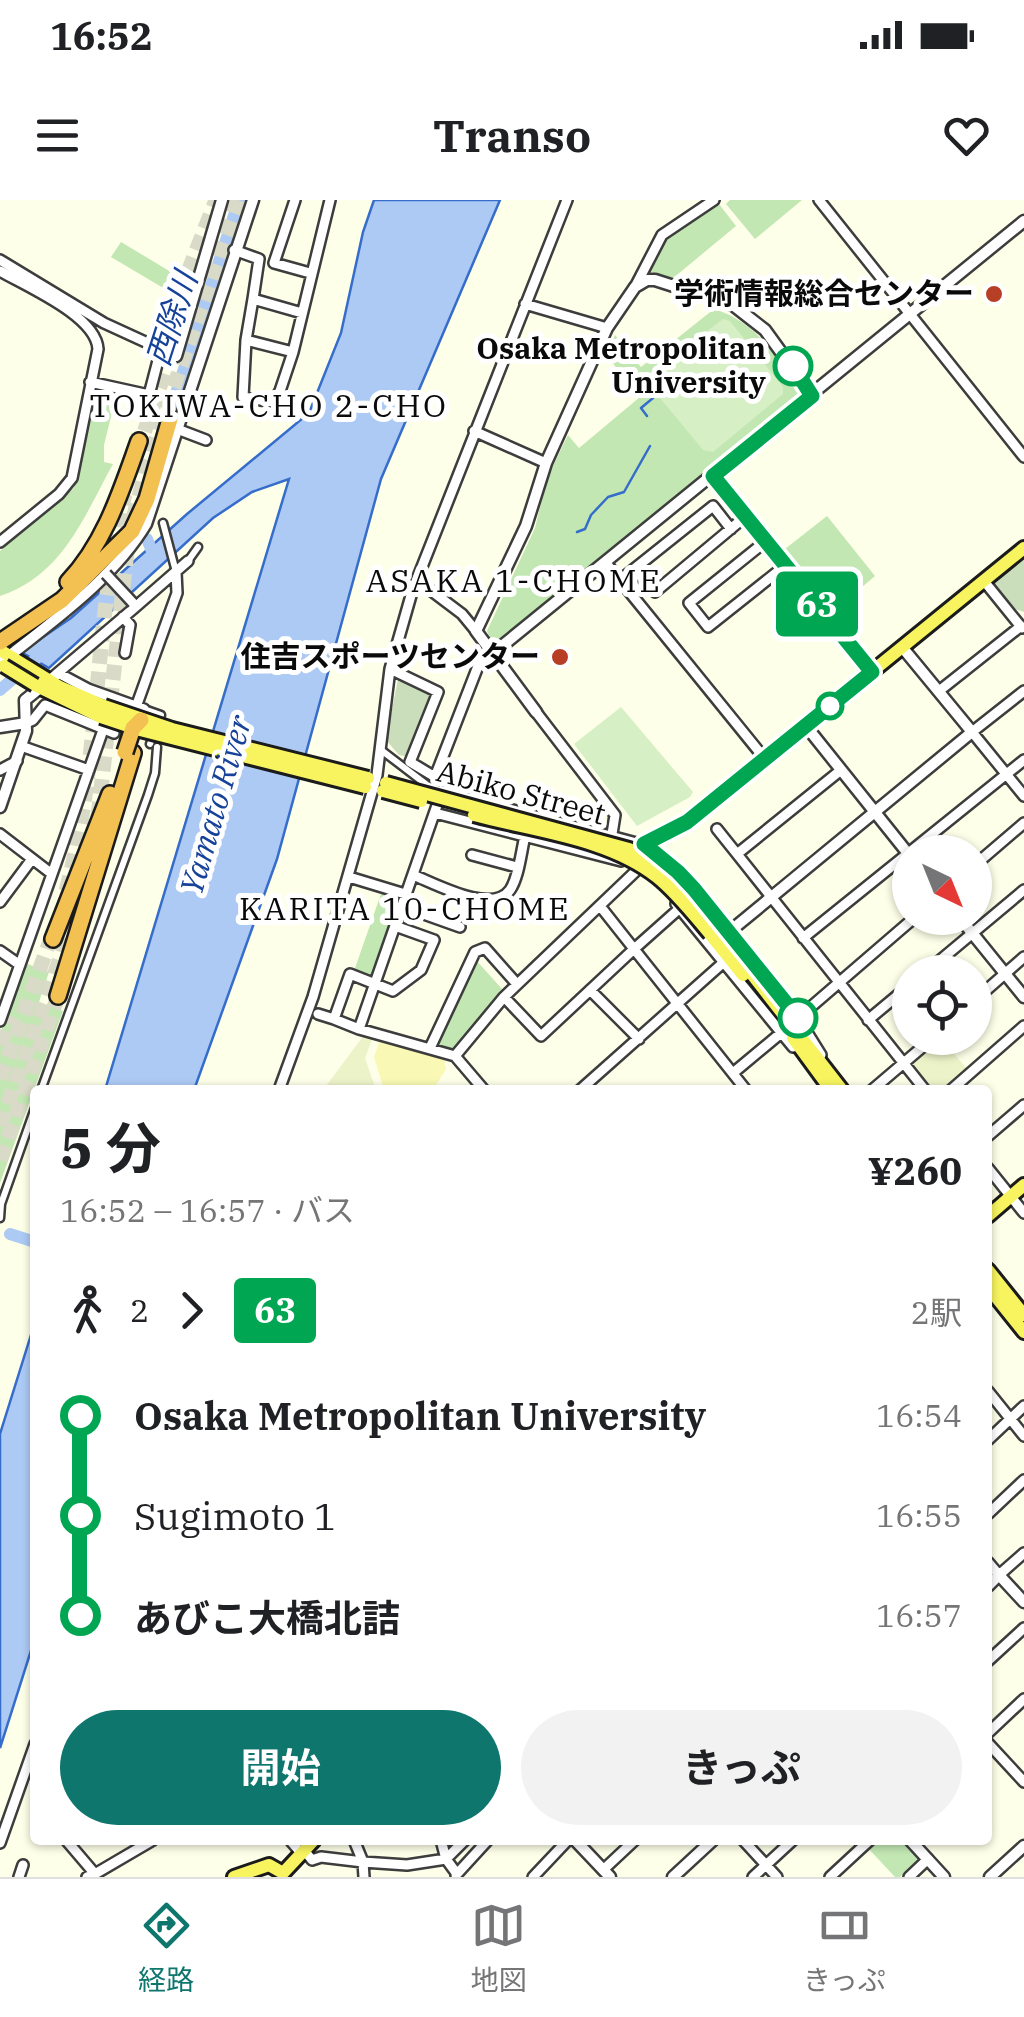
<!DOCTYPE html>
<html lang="ja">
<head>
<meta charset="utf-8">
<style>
	:root { --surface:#fff; --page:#f2f2f2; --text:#202124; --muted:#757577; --line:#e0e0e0; --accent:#0f766e }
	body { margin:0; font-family:"IBM Plex Serif","Noto Sans JP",serif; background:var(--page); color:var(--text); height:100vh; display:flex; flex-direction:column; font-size:38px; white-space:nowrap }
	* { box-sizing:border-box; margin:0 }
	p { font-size:32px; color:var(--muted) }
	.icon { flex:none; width:55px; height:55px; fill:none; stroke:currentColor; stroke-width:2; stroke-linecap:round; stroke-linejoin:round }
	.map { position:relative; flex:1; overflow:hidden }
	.side { position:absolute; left:30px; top:885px; width:962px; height:760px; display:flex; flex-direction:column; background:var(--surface); border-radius:10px; box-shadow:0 2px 8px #0004 }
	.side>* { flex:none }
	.badge { padding:0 20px; border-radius:8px; font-size:35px; line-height:65px }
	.needle { width:65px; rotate:137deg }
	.fabs { position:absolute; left:892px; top:635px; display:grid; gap:20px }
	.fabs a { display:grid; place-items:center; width:100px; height:100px; border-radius:50%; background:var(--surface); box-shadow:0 2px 8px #0004; font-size:50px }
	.map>.badge { position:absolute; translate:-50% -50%; box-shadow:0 0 0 5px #fff }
	.legs { display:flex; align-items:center; gap:15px; height:110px; padding:0 30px; font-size:32px }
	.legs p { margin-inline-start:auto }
	.summary { display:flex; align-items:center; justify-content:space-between; height:170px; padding:0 30px }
	h1 { font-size:55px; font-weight:700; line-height:75px }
	.button { display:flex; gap:20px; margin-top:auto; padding:20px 30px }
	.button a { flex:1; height:115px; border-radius:60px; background:var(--accent); color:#fff; font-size:40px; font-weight:700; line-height:115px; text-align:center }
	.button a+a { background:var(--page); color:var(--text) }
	ul { padding:0 30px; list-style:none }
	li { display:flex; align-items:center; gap:35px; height:100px; font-size:38px }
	li i { display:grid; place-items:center; width:15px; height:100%; margin:0 12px; background:currentColor }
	li i::after { content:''; width:25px; height:25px; margin:-12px; border:8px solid; border-radius:50%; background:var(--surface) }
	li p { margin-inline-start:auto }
	li:first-child i { background:linear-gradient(#0000 50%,currentColor 0) }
	li:last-child i { background:linear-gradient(currentColor 50%,#0000 0) }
	.status { display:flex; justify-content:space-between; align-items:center; height:70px; padding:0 50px; background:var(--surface); direction:ltr }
	.status svg { height:28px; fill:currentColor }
	header { display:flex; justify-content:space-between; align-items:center; height:130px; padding:0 30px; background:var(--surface); font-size:45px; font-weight:700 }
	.dock { display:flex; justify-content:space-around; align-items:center; height:140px; border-top:2px solid var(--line); background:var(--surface); font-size:28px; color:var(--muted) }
	.dock a { display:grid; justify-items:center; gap:5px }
	.dock .selected { color:var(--accent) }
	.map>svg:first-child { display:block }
	.farmland { fill:#edf3c9 }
	.green { fill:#c2e7b3 }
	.sand { fill:#f9f9b5 }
	.cemetery { fill:#cbdebb }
	.pitch { fill:#d7efc5 }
	.water { fill:#adcaf5; stroke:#366dcb; stroke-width:2.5 }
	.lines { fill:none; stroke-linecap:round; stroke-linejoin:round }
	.stream { stroke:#366dcb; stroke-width:2.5 }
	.river { stroke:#adcaf5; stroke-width:12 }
	.motorway-tunnel { stroke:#d9dac7; stroke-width:15; stroke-dasharray:15 8; stroke-linecap:butt }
	.pedestrian-casing { stroke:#3d3d3d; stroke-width:11 }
	.minor-casing { stroke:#3d3d3d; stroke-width:14 }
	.tertiary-casing { stroke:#3d3d3d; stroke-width:15 }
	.primary-casing { stroke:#1b1b1b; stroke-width:18 }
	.motorway-casing { stroke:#1b1b1b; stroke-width:20 }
	.pedestrian { stroke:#fff; stroke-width:6 }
	.minor { stroke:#fff; stroke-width:9 }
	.tertiary { stroke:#fff; stroke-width:10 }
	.primary { stroke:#f7f45f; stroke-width:12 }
	.motorway { stroke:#f3c052; stroke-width:15 }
	.minor-bridge-casing { stroke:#3d3d3d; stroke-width:14; stroke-linecap:butt }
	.primary-bridge-casing { stroke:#1b1b1b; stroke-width:18; stroke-linecap:butt }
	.motorway-bridge-casing { stroke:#1b1b1b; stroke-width:20; stroke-linecap:butt }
	.minor-bridge { stroke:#fff; stroke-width:9 }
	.primary-bridge { stroke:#f7f45f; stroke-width:12 }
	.motorway-bridge { stroke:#f3c052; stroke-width:15 }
	.line-1-casing { stroke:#fff; stroke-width:22 }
	.line-1 { stroke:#00a651; stroke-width:15 }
	.poi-dot { fill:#b73f25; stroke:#fff; stroke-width:4 }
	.stop-1-dot { fill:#fff; stroke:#00a651; stroke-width:5 }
	.labels { text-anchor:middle; stroke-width:10; stroke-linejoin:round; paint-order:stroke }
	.poi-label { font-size:30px; font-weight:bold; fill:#0a0a0a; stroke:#fff; text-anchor:end }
	.stop-label { font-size:30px; font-weight:bold; fill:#0a0a0a; stroke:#fff; text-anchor:end }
	.street-label { font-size:30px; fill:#0a0a0a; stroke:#fff }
	.water-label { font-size:32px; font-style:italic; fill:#174299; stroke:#fff }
	.neighbourhood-label { font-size:32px; letter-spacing:2.5px; fill:#0a0a0a; stroke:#fff }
</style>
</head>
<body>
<div class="status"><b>16:52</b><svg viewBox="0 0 49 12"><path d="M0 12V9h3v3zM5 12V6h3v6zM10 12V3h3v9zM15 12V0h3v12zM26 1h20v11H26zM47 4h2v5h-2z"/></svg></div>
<header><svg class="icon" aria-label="menu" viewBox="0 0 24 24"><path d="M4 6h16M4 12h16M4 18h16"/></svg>Transo<svg class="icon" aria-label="heart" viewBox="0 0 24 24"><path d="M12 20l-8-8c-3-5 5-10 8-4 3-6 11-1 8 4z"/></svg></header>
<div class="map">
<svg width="1024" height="1677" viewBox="0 0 1024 1677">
	<rect width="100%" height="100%" fill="#feffe8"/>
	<!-- farmland -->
	<path class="farmland" d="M364,835L373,837L365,858L376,890H323Z
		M940,838L969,871L947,890H932L911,867L912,861Z"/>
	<!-- green -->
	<path class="green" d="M730,0H802L755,39L726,4Z
		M719,4L736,26L672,79L651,72L649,67L662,43Z
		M121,42L171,72L165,89L111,57Z
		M714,109C756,122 775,154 799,188L798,201L496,442L491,441L487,431L535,328L547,278L568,235L579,248L640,197L606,155L615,135L641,167Z
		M97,187L117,192L104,245V262L113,264C83,318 63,375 0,396V351L74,288Z
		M827,316L875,376L835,410L785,349Z
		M382,691L400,700L377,772L370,777L354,771Z
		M476,760L502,789L454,851L439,845L437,841Z
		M25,763L49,772L39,802L63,811L0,983V834Z
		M874,1640H904L918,1656V1661L900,1677H895L867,1647Z"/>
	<!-- sand -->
	<path class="sand" d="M381,837L444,857L446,869L433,890H384L374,857Z"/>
	<!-- cemetery -->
	<path class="cemetery" d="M1024,357V412L1008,407L992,388V382Z
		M398,479L433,493L409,557L399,555L386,540Z"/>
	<!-- pitch -->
	<path class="pitch" d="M723,119L730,121L783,187V194L713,252L703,250L651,187V174Z
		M621,507L693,592L690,597L637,626L574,544Z"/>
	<!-- water -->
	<path class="water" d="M374,0H500L381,279L277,659L194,890H105L289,279L252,292L213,318L49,468L21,452L71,418L187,314L309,213L341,133L363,32Z
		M35,1122V1438L0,1548V1234Z"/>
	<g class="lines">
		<!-- stream -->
		<path class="stream" d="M641,176V183L653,198L641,208L647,216
			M577,332L585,329L591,315L608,297L624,292L650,246"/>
		<!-- river -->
		<path class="river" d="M166,224L239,0
			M147,339L154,356
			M0,490L46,450
			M10,1034L35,1042"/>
		<!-- motorway-tunnel -->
		<path class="motorway-tunnel" d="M169,138L188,72L216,0
			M137,253L180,128
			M133,319L149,259L238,0
			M98,617L128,342
			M66,691C101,561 93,425 125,294
			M0,845L13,817
			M0,879L55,727
			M0,926L75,717
			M0,960L58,796"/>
		<!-- pedestrian casing -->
		<g class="pedestrian-casing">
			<path id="pedestrian" d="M163,323L175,368
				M188,361L198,347
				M144,509L161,515L150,544
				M381,550L427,585L442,591
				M41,890L148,595L155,573L157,547
				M0,1018L1,1004L35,908"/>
		</g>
		<!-- minor casing -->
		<g class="minor-casing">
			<path id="minor" d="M295,0L274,63L310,73
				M819,0L1024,257
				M234,50L259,59L253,99L302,113
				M0,60L104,123L176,156
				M0,71C28,87 96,116 98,149L72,278L59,294L0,342
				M635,87L662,35L714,0
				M525,104L607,128
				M246,140L253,99
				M293,152L246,140L243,197L273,202L280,191L293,152L330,0
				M90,182L149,195L161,149
				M177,229L206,240
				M474,231L546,263
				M713,275L872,471
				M766,341L689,403L708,427L786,365
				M606,363L765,559
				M634,369L655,392L746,316
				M417,380L462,414L476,431
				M619,381L713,306L731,329
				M984,381L1022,428
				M133,409L188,361
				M123,417L130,425L125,453
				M390,469L438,492L410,562L435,577L480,461L492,454
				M58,473L88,489L144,509L139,522
				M46,483L133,409V403
				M939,491L1021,426
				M1024,491L972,532L1024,596
				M136,507L177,393L176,372
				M536,512L615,615L612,634
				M26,523L33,520L45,505L114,533
				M21,546L89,570
				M0,570L17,561
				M841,570L737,654L925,890
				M435,613L621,661
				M717,629L737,654
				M0,634L52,674
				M472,655L517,667
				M975,665L1024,623
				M413,675C436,684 492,715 510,690C519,677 521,652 525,636
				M349,677L405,694
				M0,702L32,659
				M676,704L793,847
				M401,706L460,727
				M600,706L634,749L541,836L504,797L455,856L359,829L442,591L644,645L678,672L695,689L798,818L821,855
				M680,708L634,749L746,890
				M803,738L1024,560
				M0,751L20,765
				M926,772L1024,690
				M590,790L639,839
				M504,797L637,670
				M975,800L1024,757
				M318,814L334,819
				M798,818L914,718
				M868,820L910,785
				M0,821L103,530
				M359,829L334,819L350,774L393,791L421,770L434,740L395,726
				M430,848L475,752L485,748L516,783
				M455,856L484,890
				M733,873L781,833
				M279,890L313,797L377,575L390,469L412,392L567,0
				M580,890L724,762
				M872,890L933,838
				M951,890L1024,826
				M988,936L1024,905
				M988,968L1024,1013
				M988,1191L1024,1236
				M988,1240L1024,1206
				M988,1314L1024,1280
				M988,1362L999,1375L1024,1353
				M988,1461L1024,1428
				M988,1533L1024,1499
				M988,1543L1024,1582
				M66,1640L95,1674L87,1677
				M290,1640L301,1653
				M441,1640L446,1659
				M743,1640L777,1677
				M0,1643L35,1544
				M304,1650L312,1660L321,1657L363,1662L354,1640
				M446,1659L465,1640
				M603,1670L635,1640
				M95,1674L153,1640
				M456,1675L488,1640
				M19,1677L23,1665
				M364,1677L363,1662L407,1665L446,1659L457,1674
				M533,1677L568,1640
				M753,1677L793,1640
				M830,1677L870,1640
				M909,1677L928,1659"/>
		</g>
		<!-- tertiary casing -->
		<g class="tertiary-casing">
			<path id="tertiary" d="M176,156L222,0
				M492,454L1024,21
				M4,460C54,420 113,379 146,324L253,0
				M536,512L476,431L526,326L546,263L607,128L635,87L647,80H655L733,105L765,130L812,195
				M806,526L910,656
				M0,527L26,523
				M0,607L26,531L25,500L40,488
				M960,718L1024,797
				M729,732L972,532L902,447
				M988,1386L999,1375L1024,1402
				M575,1640L610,1677
				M910,1640L944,1677
				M673,1677L713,1640
				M990,1677L1024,1646"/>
		</g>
		<!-- primary casing -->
		<g class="primary-casing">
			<path id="primary" d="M0,450L60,487L104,506
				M35,485L101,517
				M644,645L687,622L1024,348
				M716,728L842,890
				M710,734L743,775
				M793,838L831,890
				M988,1016L1024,985
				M988,1070L1024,1115
				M988,1087L1024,1132
				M234,1677L269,1665L283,1673L314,1640"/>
		</g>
		<!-- motorway casing -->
		<g class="motorway-casing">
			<path id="motorway" d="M68,382C105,343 121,291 139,241
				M0,442L62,400L132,331L147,299L170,219
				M53,739L110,594
				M58,796L133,553"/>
		</g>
		<!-- pedestrian -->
		<use href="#pedestrian" class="pedestrian"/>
		<!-- minor -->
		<use href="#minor" class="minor"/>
		<!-- tertiary -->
		<use href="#tertiary" class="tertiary"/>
		<!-- primary -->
		<use href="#primary" class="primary"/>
		<!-- motorway -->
		<use href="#motorway" class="motorway"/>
		<!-- minor-bridge casing -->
		<g class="minor-bridge-casing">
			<path id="minor-bridge" d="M106,374L133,403"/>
		</g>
		<!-- primary-bridge casing -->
		<g class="primary-bridge-casing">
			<path id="primary-bridge" d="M4,466L35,485
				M104,506L172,529L368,578
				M101,517L140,530L365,587
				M386,583L629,649L662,668L716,728
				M383,591L421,601
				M474,615C533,631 608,638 657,677C677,693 693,714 710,734"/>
		</g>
		<!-- motorway-bridge casing -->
		<g class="motorway-bridge-casing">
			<path id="motorway-bridge" d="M125,552L133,528L141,520"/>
		</g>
		<!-- minor-bridge -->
		<use href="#minor-bridge" class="minor-bridge"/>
		<!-- primary-bridge -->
		<use href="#primary-bridge" class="primary-bridge"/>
		<!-- motorway-bridge -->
		<use href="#motorway-bridge" class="motorway-bridge"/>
	</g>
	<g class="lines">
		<!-- line-1 casing -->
		<g class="line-1-casing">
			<path id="line-1" d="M793,166L812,196L713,276L872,472L687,622L644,644L678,672L694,689L798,818"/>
		</g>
		<!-- line-1 -->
		<use href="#line-1" class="line-1"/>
	</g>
	<!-- markers -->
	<g class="poi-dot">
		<circle cx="994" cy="94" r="10"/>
		<circle cx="560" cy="457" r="10"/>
	</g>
	<g class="stop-1-dot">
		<circle cx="793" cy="166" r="18"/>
		<circle cx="830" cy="506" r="12"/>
		<circle cx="798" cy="818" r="18"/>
	</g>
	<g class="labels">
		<!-- poi labels -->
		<g class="poi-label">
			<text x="974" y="104">学術情報総合センター</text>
			<text x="540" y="467">住吉スポーツセンター</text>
		</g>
		<!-- stop labels -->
		<g class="stop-label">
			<text x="766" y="159">Osaka Metropolitan<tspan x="766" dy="34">University</tspan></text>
		</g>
		<!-- street labels -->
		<g class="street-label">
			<text transform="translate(521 593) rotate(15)" y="10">Abiko Street</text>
		</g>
		<!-- water labels -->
		<g class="water-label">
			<text transform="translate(172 119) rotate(-72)" y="11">西除川</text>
			<text transform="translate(216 605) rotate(-74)" y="11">Yamato River</text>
		</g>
		<!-- neighbourhood labels -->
		<g class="neighbourhood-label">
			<text x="269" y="217">TOKIWA-CHO 2-CHO</text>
			<text x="514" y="392">ASAKA 1-CHOME</text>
			<text x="405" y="720">KARITA 10-CHOME</text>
		</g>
	</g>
</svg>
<div class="fabs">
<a><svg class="needle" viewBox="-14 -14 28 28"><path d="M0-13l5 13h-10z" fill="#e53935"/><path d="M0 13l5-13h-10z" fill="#757577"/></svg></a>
<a><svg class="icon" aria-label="locate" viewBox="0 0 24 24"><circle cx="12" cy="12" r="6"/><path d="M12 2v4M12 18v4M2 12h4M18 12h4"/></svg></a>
</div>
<b class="badge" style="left:817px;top:404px;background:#00a651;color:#fff">63</b>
<section class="side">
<div class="summary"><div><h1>5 分</h1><p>16:52 – 16:57 · バス</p></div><b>¥260</b></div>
<div class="legs"><svg class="icon" aria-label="walk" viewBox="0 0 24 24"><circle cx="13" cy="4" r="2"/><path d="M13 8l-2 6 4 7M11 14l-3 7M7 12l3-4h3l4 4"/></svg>2<svg class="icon" aria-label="forward" viewBox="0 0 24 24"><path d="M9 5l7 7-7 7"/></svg><b class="badge" style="background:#00a651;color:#fff">63</b><p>2駅</p></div>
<ul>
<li><i style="color:#00a651"></i><b>Osaka Metropolitan University</b><p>16:54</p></li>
<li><i style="color:#00a651"></i><span>Sugimoto 1</span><p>16:55</p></li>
<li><i style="color:#00a651"></i><b>あびこ大橋北詰</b><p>16:57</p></li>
</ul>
<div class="button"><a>開始</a><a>きっぷ</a></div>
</section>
</div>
<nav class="dock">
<a class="selected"><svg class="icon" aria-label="directions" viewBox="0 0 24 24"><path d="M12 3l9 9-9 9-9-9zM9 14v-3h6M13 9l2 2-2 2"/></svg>経路</a>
<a><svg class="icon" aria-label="map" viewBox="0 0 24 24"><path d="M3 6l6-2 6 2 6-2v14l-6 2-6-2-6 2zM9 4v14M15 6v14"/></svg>地図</a>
<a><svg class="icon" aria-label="tickets" viewBox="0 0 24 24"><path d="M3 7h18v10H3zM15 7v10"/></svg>きっぷ</a>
</nav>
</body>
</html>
